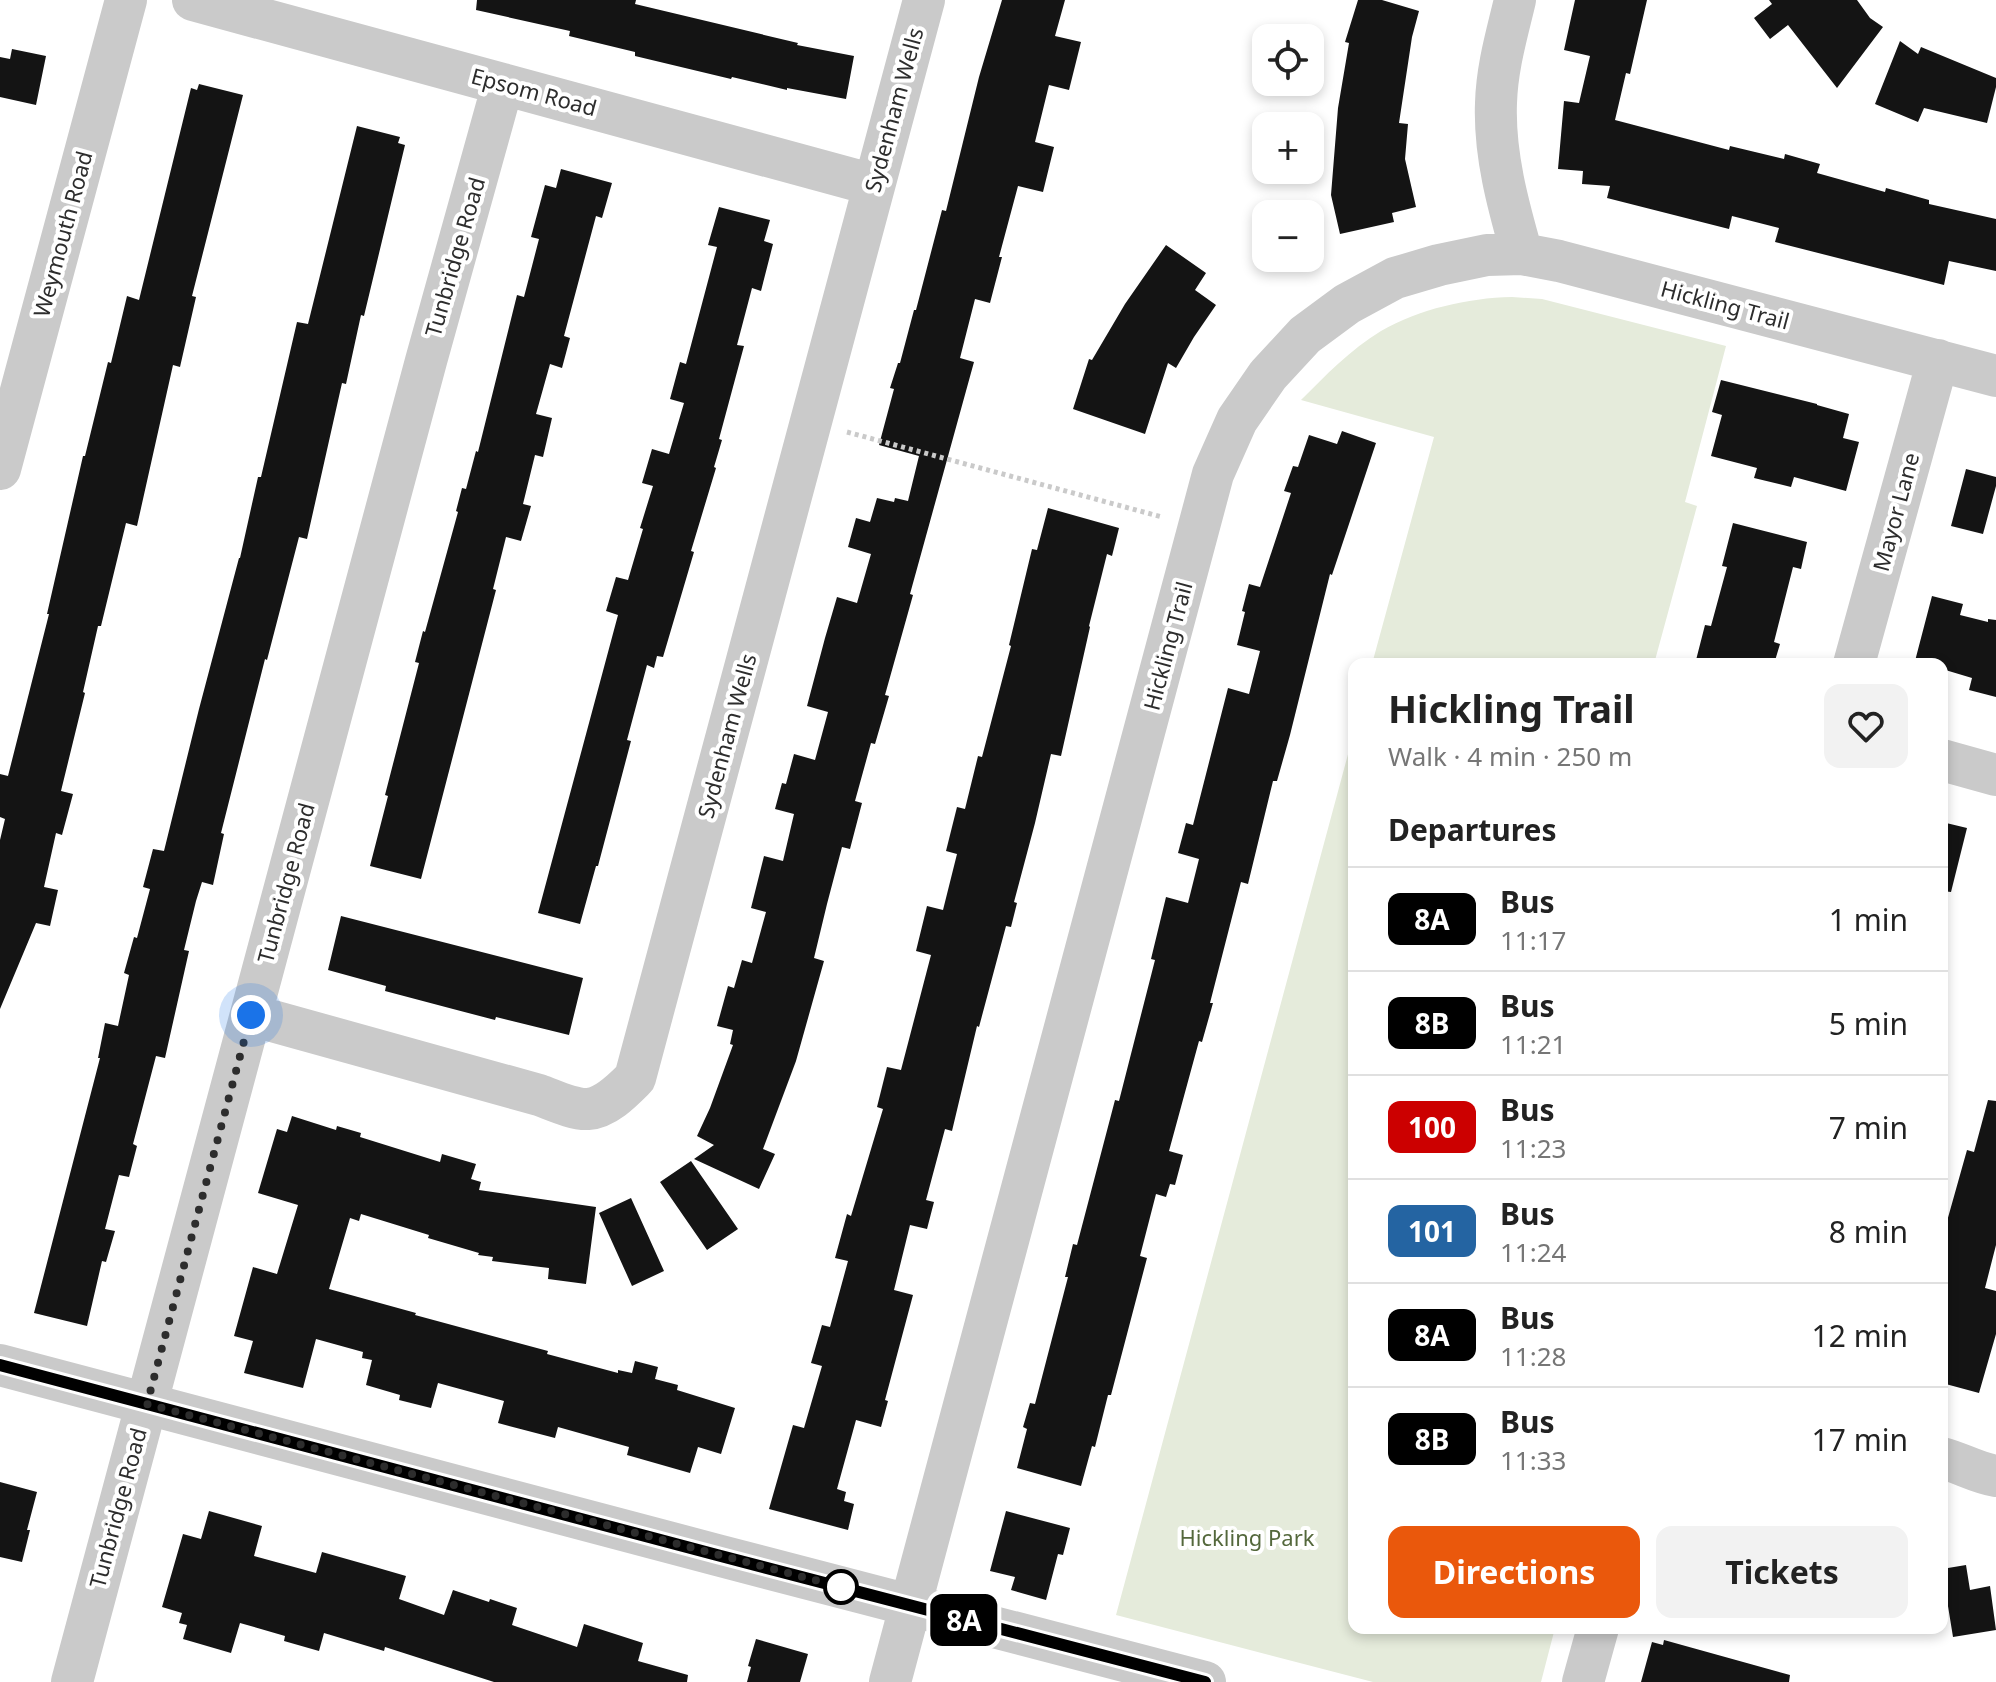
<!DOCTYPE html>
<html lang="en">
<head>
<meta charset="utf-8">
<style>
	:root { --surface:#fff; --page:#f2f2f2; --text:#222; --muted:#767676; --line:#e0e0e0; --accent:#ea580c }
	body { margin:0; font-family:"Noto Sans",sans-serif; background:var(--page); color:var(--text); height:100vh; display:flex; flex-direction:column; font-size:30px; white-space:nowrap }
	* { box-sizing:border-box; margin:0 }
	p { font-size:26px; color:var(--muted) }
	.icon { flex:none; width:44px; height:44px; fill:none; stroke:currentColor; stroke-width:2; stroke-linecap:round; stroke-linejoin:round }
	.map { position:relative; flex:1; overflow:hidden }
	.panel { position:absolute; left:1348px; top:658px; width:600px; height:976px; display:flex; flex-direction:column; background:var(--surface); border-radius:16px; box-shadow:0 4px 12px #0003 }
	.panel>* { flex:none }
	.badge { padding:0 16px; border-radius:12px; font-size:28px; line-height:52px }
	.controls { position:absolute; left:1252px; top:24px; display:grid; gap:16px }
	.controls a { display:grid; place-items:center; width:72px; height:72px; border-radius:16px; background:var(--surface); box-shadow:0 4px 12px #0003; font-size:40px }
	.you { position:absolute; width:40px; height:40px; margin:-20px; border:6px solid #fff; border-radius:50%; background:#1a73e8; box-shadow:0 0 0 12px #1a73e833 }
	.map>.badge { position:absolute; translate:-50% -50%; box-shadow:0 0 0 4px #fff }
	h2 { padding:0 40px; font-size:30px; line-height:72px }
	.round { display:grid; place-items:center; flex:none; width:84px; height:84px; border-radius:16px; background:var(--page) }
	.overview { display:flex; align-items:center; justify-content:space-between; height:136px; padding:0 40px }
	h1 { font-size:38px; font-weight:700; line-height:60px }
	.action { display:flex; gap:16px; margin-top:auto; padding:16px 40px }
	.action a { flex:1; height:92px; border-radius:16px; background:var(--accent); color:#fff; font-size:32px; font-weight:700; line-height:92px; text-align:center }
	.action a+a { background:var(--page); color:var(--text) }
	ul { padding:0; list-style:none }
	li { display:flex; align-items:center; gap:24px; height:104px; padding:0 40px; border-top:2px solid var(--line) }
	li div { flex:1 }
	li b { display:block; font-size:30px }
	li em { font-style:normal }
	li .badge { min-width:88px; font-weight:700; text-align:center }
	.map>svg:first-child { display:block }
	.green { fill:#e5ebdb }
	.building { fill:#141414 }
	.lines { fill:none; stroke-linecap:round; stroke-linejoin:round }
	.path { stroke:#cacaca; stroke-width:5; stroke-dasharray:4 4; stroke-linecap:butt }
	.minor { stroke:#cacaca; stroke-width:42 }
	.line-casing { stroke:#fff; stroke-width:18 }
	.line { stroke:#000; stroke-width:12 }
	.walk { stroke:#2d2d2d; stroke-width:8; stroke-dasharray:0 14.4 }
	.stop-dot { fill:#fff; stroke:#000; stroke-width:4 }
	.labels { text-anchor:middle; stroke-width:8; stroke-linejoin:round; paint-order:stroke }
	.street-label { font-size:22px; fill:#2d2d2d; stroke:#fff }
	.park-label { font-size:22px; fill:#54683c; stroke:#fff }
</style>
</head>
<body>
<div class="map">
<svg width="1996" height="1682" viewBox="0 0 1996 1682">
	<rect width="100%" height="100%" fill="#fff"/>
	<!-- green -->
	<path class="green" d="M1512,297L1542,299L1726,346L1685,502L1697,506L1654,664H1372L1434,437L1301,400C1325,376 1351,349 1381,331C1420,309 1467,298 1512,297Z
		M1354,732V1628H1555L1541,1682H1373L1116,1615Z"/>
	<!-- building -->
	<path class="building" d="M477,0H636L635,4L798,43L797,45L854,56L846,99L787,88V90L732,77L731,79L635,56V52L569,36L570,31L476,10Z
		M1002,0H1065L1055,36L1081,42L1069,90L1049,85L1035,142L1054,147L1043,192L1018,186L999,257H1002L990,303L975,299L960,358L974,362L910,594L913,595L885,695L889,696L875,744L871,743L855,801L862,803L850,849L842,847L827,904L814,958L824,961L796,1061L763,1149L775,1154L759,1189L694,1159L714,1145L697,1136L710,1108L733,1045L730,1044L733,1030L717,1026L728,986L734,988L742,960L752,963L766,912L751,908L764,856L783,861L794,814L775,809L782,783L786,784L794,754L815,760L828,712L807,706L825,638L837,597L857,603L871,554L848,547L856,518L870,522L877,498L894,502L895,498L908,501L919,456L879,445L894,389L890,388L898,363H900L914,310H916L942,210L946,211L979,77Z
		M1358,0H1382L1419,11L1412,37L1399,123L1408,124L1405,159L1416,207L1392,213L1394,222L1340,234L1331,195L1338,108L1349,43L1345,42Z
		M1575,0H1647L1630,74L1626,73L1615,120L1729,150L1730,146L1784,159L1785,154L1820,164L1817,173L1885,192L1886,188L1929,200V204L1996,219V271L1949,261L1944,285L1775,242L1779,228L1732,216L1729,229L1607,198L1610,186L1582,184L1583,171L1558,169L1564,101L1579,103L1590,56L1564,50Z
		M1769,0H1857L1870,18L1883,27L1837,88L1788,25L1770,39L1754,18L1772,4Z
		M1900,41L1918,54L1921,47L1996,78V87L1987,123L1924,108L1918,122L1875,104Z
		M12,49L46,56L36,105L0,97V57L10,59Z
		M199,84L243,95L192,296L196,297L180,367L173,365L137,526L126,523L101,626H98L83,692L85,693L61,791L73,794L62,835L56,833L44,887L58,890L50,926L36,923L0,1009V840L5,819L0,817V774L8,776L49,614H47L83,456H85L108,362L111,363L127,296L139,300L191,88L197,90Z
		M357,126L400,137L398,143L405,145L364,316L361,315L346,384L342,383L307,539L299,537L267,660L265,659L221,833L224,834L213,885L202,882L196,901L184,950L189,951L165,1058L156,1056L133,1144L137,1146L129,1177L119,1175L105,1229L115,1231L106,1262L102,1261L87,1326L34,1313L100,1058H98L105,1023L118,1026L129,975L124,973L134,937L137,938L150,889L143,887L153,849L164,851L199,709L239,558H240L258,477H261L297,322L308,324Z
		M561,169L612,183L602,218L596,216L564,336L570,338L562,368L550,364L536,414L552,418L543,457L535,455L523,504L531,506L521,541L506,537L493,589L496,590L421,879L370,866L388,796L385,795L419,663L415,662L423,631L425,632L458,512L456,511L462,488L466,489L476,451L478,452L517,295L524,297L539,239L531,237L545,185L556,188Z
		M719,207L770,220L764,241L773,244L761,291L752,288L737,345L744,346L719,439L722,440L714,467L716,468L691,551L694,552L663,657L657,656L654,668L647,665L627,740L631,741L598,866H596L580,924L538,913L618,615L606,611L616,577L628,580L643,529L640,528L653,486L642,483L652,449L669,454L684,403L670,399L680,362L686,364L717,247L708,245Z
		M1166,245L1206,273L1195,290L1216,305L1194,337L1176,368L1168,363L1145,434L1073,409L1089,359L1092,360L1125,304Z
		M1721,380L1817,404V405L1849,414L1843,438L1859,442L1846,491L1794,477L1791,487L1754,478L1757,468L1711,456L1722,415L1712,412Z
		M1342,431L1376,443L1332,575L1330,574L1290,735L1277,781H1273L1248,884L1241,882L1210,1003H1213L1202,1042L1199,1041L1169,1151L1183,1155L1175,1185L1170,1184L1166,1197L1156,1194L1140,1256L1147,1258L1111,1395H1108L1095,1447L1092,1446L1081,1486L1017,1468L1027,1429L1023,1427L1030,1403L1035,1404L1068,1277H1065L1073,1244L1077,1245L1115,1100L1119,1101L1155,960L1151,959L1166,897L1188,903L1199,859L1178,853L1186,823L1193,825L1228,688L1249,694L1260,651L1237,645L1245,612L1242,611L1249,584L1260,587L1291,493L1284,491L1293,466L1298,467L1309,435L1337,444Z
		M1966,469L1996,477V486L1983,534L1951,526Z
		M1048,508L1119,528L1112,556L1107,554L1089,626L1090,627L1061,756L1051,754L1035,823L1014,902L1017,903L1011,927L1006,926L979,1027L977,1026L952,1131L945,1129L926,1200L934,1202L927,1229L910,1225L894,1290L913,1295L885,1400L888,1401L881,1427L856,1420L837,1489L846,1492L844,1501L854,1504L848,1530L769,1509L793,1425L804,1428L822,1366L811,1363L822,1325L830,1327L848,1261L835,1258L847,1214L851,1216L883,1109L877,1107L887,1067L901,1070L931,955L916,951L927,906L943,910L957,854L946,851L957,807L965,809L978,756L982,757L1011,646L1009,645L1032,549L1037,550Z
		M1733,523L1807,542L1801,569L1793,567L1774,642L1780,644L1774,664H1695L1705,625L1711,626L1727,567L1722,566Z
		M1932,596L1963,604L1960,615L1988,622V619L1996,620V697L1969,690L1972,678L1942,669V664H1924L1915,661Z
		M1942,822L1967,828L1951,892L1942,891Z
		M341,916L583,978L569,1035L496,1017L495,1020L453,1009L385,991L386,986L328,970Z
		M1988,1100L1996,1101V1245L1985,1288L1996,1291V1334L1979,1393L1942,1383V1239L1967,1150L1974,1152Z
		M292,1116L336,1130L337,1126L361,1133L360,1137L440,1162L442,1154L476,1164L471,1179L481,1182L479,1190L596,1207L586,1284L548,1279L549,1268L492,1261L493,1257L478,1255L479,1253L428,1238L429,1235L361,1214L359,1221L350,1218L329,1289L416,1313L415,1315L548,1351L547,1354L618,1373V1370L632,1373L635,1361L658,1367L655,1379L678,1385L677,1390L735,1408L721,1454L698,1447L690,1473L627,1455L629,1447L558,1427L555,1438L498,1423L504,1401L438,1383L431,1408L399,1400L400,1395L366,1385L372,1360L362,1358L363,1352L316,1339L303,1388L244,1373L253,1341L234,1336L253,1267L277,1274L298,1205L258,1193L277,1129L287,1132Z
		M691,1161L738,1229L707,1250L660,1182Z
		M631,1198L664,1271L632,1286L599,1213Z
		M0,1482L37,1492L27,1530H30L22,1562L0,1557Z
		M209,1511L262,1526L254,1556L316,1573L322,1552L375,1567L406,1576L399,1599L444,1615L453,1590L489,1602L490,1599L517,1608L512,1625L577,1647L584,1624L643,1643L638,1661L688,1675L687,1682H494L385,1647L384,1651L324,1633L319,1651L284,1641L285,1636L240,1623L231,1653L183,1639L187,1625L179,1623L182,1613L162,1607L183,1534L201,1539Z
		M1006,1511L1070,1528L1063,1555L1058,1554L1046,1600L1011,1590L1015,1577L990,1571Z
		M1966,1565L1970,1590L1990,1586L1996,1630L1953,1637L1942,1569Z
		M756,1639L808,1654L800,1682H747L751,1667L748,1666Z
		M1664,1640L1790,1675L1789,1682H1641L1652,1642L1663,1645Z"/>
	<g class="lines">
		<!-- path -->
		<path class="path" d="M847,432L1162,517"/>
		<!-- minor -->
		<path class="minor" d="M193,0L874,185
			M1515,0C1507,34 1497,67 1496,103C1494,154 1508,205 1522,254
			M0,469L126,0
			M1854,664L1938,360
			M1942,760L1996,775
			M251,1015L539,1095C553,1100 574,1110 588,1109C606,1108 623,1090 635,1078L924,0
			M0,1365L717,1555L1205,1682
			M1942,1458C1961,1463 1977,1473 1996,1476
			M72,1682L426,361L503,84
			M890,1682L1213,474L1237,420L1268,375L1305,335L1347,304L1395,278L1439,265L1487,255L1522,254L1559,261L1996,376
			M1583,1682L1598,1628"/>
	</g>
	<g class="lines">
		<!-- line casing -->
		<g class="line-casing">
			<path id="line" d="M0,1365L717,1555L1205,1682"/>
		</g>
		<!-- line -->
		<use href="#line" class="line"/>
		<!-- walk -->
		<path class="walk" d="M251,1015L147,1404L841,1587"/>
	</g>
	<!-- markers -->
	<circle class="stop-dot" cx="841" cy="1587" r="16"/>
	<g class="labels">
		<!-- street labels -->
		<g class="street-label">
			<text transform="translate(534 92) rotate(15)" y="8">Epsom Road</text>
			<text transform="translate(894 110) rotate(-75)" y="8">Sydenham Wells</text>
			<text transform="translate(63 234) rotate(-75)" y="8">Weymouth Road</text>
			<text transform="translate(455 257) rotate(-74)" y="8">Tunbridge Road</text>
			<text transform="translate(1725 305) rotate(15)" y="8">Hickling Trail</text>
			<text transform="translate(1896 512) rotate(-75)" y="8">Mayor Lane</text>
			<text transform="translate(1168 646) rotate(-75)" y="8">Hickling Trail</text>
			<text transform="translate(727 736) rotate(-75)" y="8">Sydenham Wells</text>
			<text transform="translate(286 883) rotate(-75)" y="8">Tunbridge Road</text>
			<text transform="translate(118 1508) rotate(-75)" y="8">Tunbridge Road</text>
		</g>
		<!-- park labels -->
		<g class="park-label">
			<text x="1247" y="1546">Hickling Park</text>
		</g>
	</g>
</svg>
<div class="controls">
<a><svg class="icon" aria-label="locate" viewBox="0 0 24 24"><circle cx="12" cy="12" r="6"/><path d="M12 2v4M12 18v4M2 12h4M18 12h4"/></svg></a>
<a>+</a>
<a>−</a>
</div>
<div class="you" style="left:251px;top:1015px"></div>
<b class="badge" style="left:964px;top:1620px;background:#000;color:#fff">8A</b>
<section class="panel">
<div class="overview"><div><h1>Hickling Trail</h1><p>Walk · 4 min · 250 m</p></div><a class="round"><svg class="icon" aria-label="heart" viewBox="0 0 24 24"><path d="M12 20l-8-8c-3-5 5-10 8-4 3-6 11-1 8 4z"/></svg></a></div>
<h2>Departures</h2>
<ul>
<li><span class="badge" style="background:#000;color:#fff">8A</span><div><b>Bus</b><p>11:17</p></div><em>1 min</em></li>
<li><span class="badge" style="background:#000;color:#fff">8B</span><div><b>Bus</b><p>11:21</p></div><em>5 min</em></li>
<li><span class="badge" style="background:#c00;color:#fff">100</span><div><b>Bus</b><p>11:23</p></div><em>7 min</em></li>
<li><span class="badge" style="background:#2464a2;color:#fff">101</span><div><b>Bus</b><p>11:24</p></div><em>8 min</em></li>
<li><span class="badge" style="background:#000;color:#fff">8A</span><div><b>Bus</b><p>11:28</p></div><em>12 min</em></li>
<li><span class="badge" style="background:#000;color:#fff">8B</span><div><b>Bus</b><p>11:33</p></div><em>17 min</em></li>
</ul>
<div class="action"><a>Directions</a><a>Tickets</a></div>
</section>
</div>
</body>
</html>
